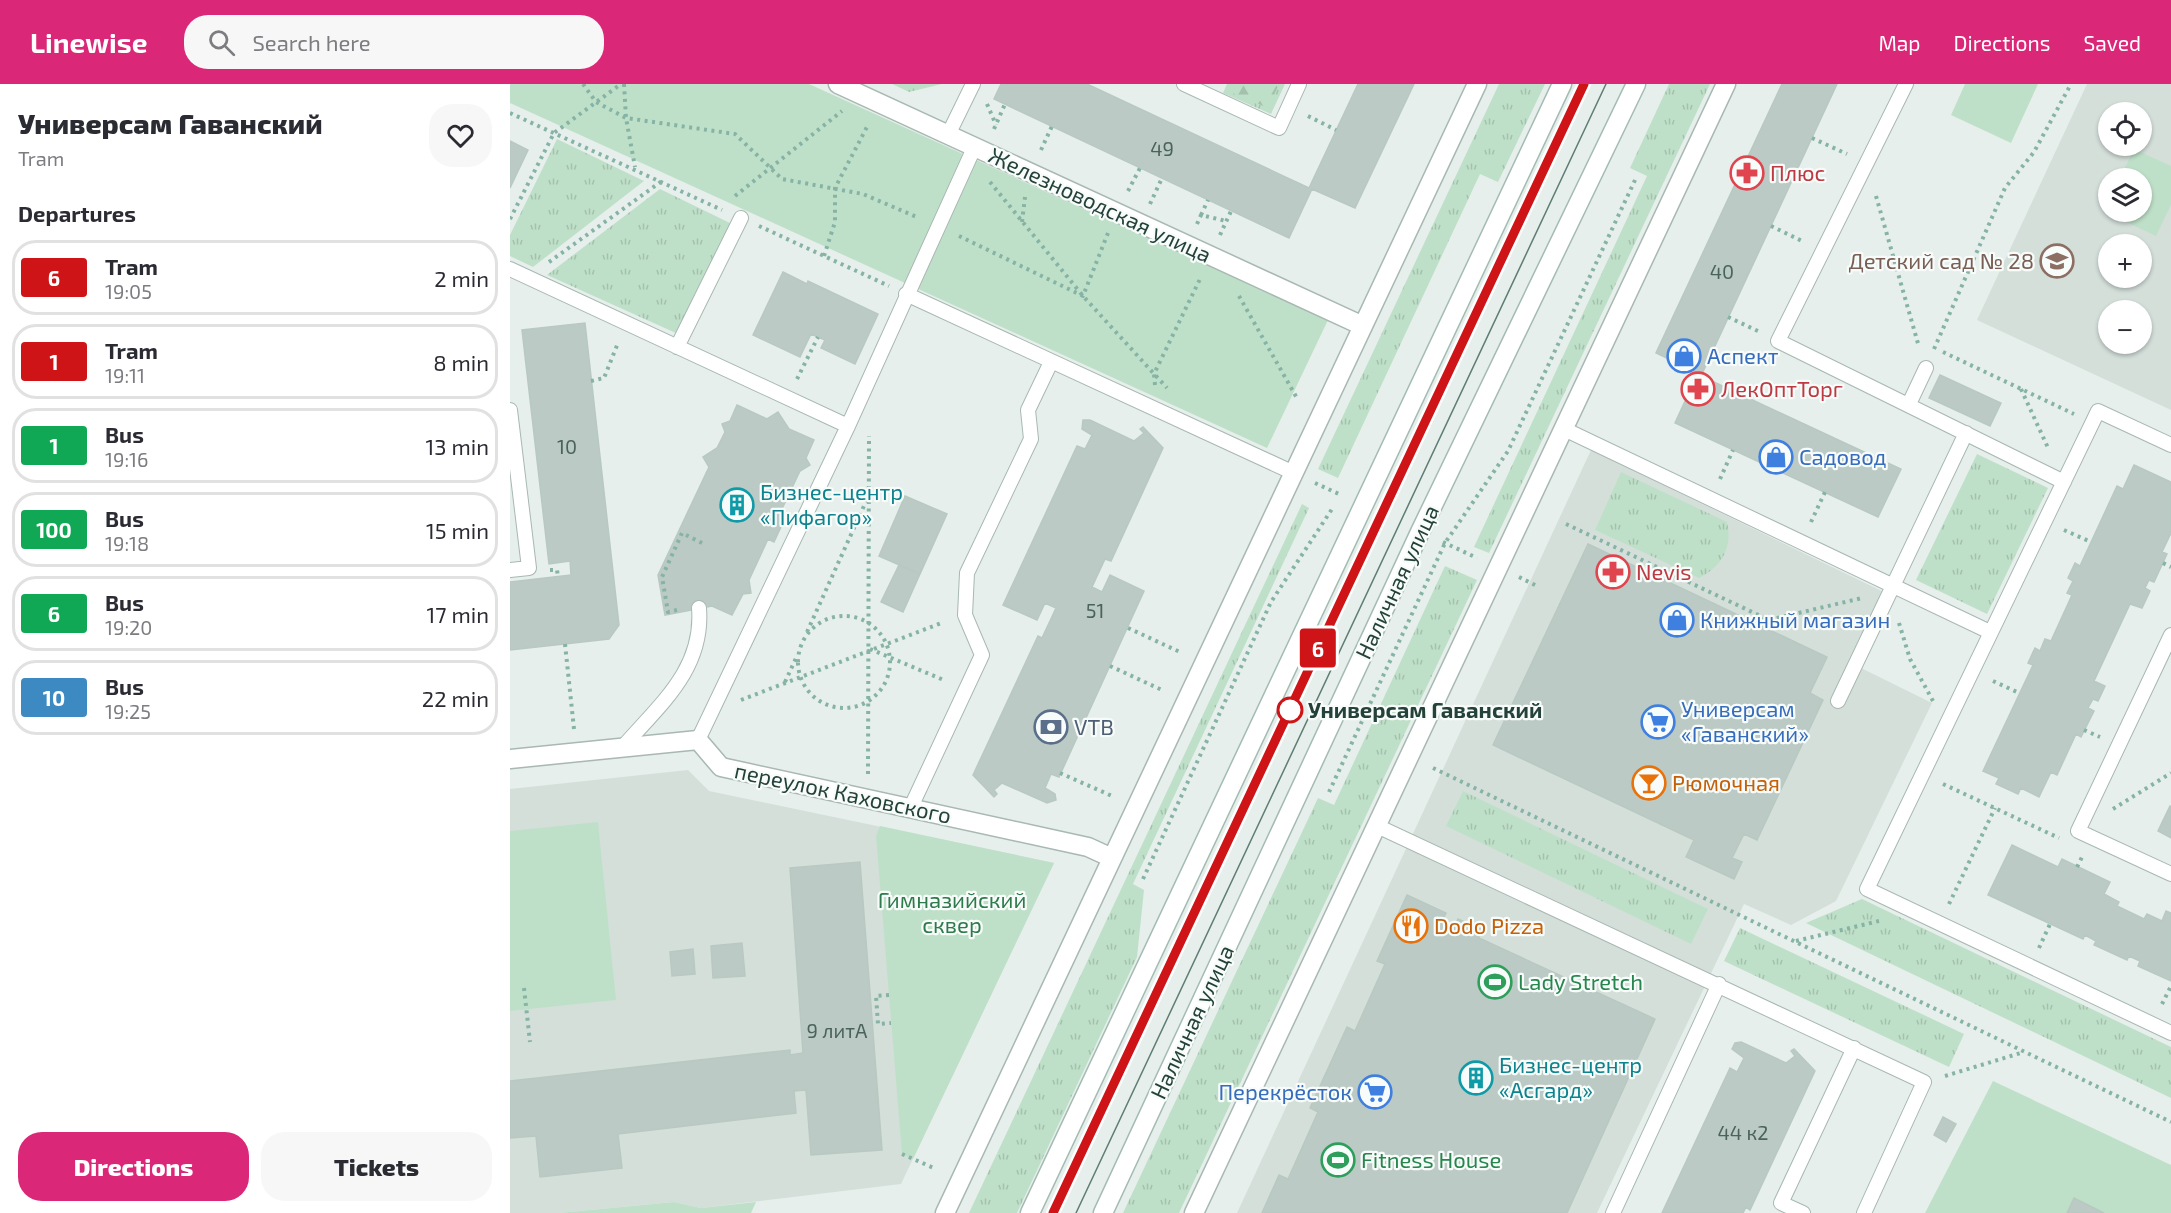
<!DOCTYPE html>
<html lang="en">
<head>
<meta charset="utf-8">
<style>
	:root { --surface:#fff; --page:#f7f7f7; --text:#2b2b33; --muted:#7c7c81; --line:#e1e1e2; --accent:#db2777 }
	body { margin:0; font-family:"Exo 2",sans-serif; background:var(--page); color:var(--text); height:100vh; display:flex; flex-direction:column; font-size:22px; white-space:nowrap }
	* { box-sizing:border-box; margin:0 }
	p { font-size:20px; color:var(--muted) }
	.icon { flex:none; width:33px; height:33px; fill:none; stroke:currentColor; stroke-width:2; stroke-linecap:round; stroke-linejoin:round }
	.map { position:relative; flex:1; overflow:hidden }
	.sheet { display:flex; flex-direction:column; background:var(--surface); width:510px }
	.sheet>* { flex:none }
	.badge { padding:0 12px; border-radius:4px; font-size:21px; line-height:39px }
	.buttons { position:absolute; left:1588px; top:18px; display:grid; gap:12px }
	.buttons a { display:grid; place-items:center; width:54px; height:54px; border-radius:50%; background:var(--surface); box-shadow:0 2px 4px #0004; font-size:30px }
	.map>.badge { position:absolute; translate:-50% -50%; box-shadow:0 0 0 3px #fff }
	h2 { padding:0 18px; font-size:22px; line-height:54px }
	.round { display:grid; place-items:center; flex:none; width:63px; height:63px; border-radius:24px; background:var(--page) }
	.overview { display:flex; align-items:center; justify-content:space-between; height:102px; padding:0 18px }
	h1 { font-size:28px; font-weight:800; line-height:45px }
	.primary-button { display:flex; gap:12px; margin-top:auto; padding:12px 18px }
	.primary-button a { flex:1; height:69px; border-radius:24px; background:var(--accent); color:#fff; font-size:24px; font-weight:800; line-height:69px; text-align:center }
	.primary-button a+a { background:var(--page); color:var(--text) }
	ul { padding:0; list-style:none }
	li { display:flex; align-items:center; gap:18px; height:75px; margin:0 12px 9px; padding:0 6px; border:3px solid var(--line); border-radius:24px }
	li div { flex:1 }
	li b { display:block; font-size:22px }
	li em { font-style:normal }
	li .badge { min-width:66px; font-weight:700; text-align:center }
	header { display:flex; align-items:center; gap:36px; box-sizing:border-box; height:84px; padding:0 30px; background:var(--accent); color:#fff }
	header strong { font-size:28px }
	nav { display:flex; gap:33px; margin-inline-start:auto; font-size:21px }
	.search { width:420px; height:54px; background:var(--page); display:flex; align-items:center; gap:15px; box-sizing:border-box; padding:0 21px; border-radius:24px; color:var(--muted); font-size:22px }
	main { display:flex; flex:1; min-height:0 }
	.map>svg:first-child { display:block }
	.built { fill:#d4dfda; fill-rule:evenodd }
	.grass { fill:url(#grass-tufts) }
	.forest { fill:url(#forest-firs) }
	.green { fill:#bfe0c8 }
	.building { fill:#bbcac4; stroke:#b8c9c2; stroke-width:1.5 }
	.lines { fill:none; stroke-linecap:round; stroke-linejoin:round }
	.lane-casing { stroke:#a8b8b2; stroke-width:16 }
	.street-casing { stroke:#a8b8b2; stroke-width:21 }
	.secondary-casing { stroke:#a4bbb3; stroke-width:21 }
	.path { stroke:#86b3a5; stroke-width:4; stroke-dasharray:3 4.5; stroke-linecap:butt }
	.lane { stroke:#fff; stroke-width:14 }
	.street { stroke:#fff; stroke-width:18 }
	.secondary { stroke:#fff; stroke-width:18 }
	.tram { stroke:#5f7d75; stroke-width:1.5 }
	.line-casing { stroke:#fff; stroke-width:14 }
	.line { stroke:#ce1417; stroke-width:9 }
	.stop-dot { fill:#fff; stroke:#ce1417; stroke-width:3 }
	.labels { text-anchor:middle; stroke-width:4.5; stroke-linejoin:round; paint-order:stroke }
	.number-label { font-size:20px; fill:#4a645c }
	.health-label { font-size:22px; fill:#be3a42; stroke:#f7fbf9; text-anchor:start }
	.street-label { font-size:22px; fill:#24423a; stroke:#f7fbf9 }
	.education-label { font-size:22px; fill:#785e54; stroke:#f7fbf9; text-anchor:end }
	.shop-label { font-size:22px; fill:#366cbe; stroke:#f7fbf9; text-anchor:start }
	.culture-label { font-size:22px; fill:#0d838f; stroke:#f7fbf9; text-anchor:start }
	.stop-label { font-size:22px; font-weight:bold; fill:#24423a; stroke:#f7fbf9; text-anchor:start }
	.service-label { font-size:22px; fill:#4e5e75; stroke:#f7fbf9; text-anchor:start }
	.food-label { font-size:22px; fill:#c56008; stroke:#f7fbf9; text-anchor:start }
	.park-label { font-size:22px; fill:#2d7a4b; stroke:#f7fbf9 }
	.leisure-label { font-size:22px; fill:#27864d; stroke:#f7fbf9; text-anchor:start }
</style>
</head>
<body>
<header>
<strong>Linewise</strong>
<div class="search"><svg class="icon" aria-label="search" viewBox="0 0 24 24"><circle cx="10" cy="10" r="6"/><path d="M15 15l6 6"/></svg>Search here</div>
<nav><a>Map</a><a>Directions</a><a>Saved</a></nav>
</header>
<main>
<section class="sheet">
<div class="overview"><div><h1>Универсам Гаванский</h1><p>Tram</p></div><a class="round"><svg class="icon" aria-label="heart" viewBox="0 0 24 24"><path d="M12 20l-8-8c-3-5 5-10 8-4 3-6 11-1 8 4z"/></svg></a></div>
<h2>Departures</h2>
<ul>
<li><span class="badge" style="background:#ce1417;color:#fff">6</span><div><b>Tram</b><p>19:05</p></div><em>2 min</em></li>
<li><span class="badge" style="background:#ce1417;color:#fff">1</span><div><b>Tram</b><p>19:11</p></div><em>8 min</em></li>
<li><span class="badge" style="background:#10a855;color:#fff">1</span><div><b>Bus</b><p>19:16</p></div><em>13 min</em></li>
<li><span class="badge" style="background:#10a855;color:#fff">100</span><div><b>Bus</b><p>19:18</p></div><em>15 min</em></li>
<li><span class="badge" style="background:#10a855;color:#fff">6</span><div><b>Bus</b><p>19:20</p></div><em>17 min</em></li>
<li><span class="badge" style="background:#3d8ac2;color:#fff">10</span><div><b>Bus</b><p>19:25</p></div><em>22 min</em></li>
</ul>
<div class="primary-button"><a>Directions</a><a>Tickets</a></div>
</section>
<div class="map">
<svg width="1661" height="1129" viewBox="0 0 1661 1129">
	<defs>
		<pattern id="grass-tufts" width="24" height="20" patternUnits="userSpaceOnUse" patternTransform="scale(1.5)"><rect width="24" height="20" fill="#bfe0c8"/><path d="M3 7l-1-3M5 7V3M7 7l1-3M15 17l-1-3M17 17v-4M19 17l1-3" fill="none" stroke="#a4c1ad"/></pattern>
		<pattern id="forest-firs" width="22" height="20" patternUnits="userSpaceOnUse" patternTransform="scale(1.5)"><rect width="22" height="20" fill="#bfe0c8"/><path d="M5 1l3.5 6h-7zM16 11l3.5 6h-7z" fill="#a4c1ad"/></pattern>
	</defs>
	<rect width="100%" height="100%" fill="#e6efeb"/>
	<!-- built -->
	<path class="built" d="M1577,0H1661V326L1467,236ZM1599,28H1632V62H1599ZM1599,94H1632V128H1599ZM1599,160H1632V194H1599ZM1599,226H1632V260H1599Z
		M1081,366L1384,513L1349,583L1422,619L1326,817L1281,841L1234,820L1087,1129H727Z
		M178,686L199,707L544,779L391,1100L191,1124L164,1118L48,1129H0V705Z"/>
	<!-- grass -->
	<path class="grass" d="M382,0H432L399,8Z
		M717,0H775L761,30L713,9Z
		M989,0H1035L988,98L970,90L828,394L808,385Z
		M1159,0H1200L979,469L964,463L1137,92L1120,84Z
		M47,55L134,97L23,183L0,172V151Z
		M150,105L222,140L168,250L37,191Z
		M1467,370L1538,404L1477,530L1406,496Z
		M1111,388L1217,438C1223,463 1212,483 1189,494L1085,446Z
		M792,420L799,424L623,800L634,806L627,873L507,1129H459Z
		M935,482L967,496L669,1129H613L808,714L824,721Z
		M953,707L1198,825L1181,860L936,742Z
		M1352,815L1661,963V1014L1296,839Z
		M1230,844L1454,950L1439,983L1214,877Z"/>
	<!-- forest -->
	<path class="forest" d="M721,0H769L758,24L718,7Z"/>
	<!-- green -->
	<path class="green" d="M0,0H299L818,236L757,364L0,19Z
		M1455,0H1528L1501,59L1441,31Z
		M1624,65L1661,82V121L1646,152L1595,128L1599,119V128H1632V94H1610Z
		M88,738L106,916L0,927V747Z
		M370,742L544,779L403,1075L392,1070L366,752Z
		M1483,997L1661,1081V1129H1415Z
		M164,1118L191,1124L246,1118L241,1129H48Z"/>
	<!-- building -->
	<path class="building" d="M491,0H577L799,104L848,0H904L845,124L802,105L779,154L484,15Z
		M1272,0H1327L1191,292L1391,385L1368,433L1165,339L1188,289L1146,269Z
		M0,57L18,66L0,104Z
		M273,188L297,200L298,197L368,230L345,280L311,264L315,256L301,250L290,273L243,251Z
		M75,239L109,541L99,555L0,566V498L61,491L60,477L39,480L12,246Z
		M1430,291L1491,319L1480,342L1419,314Z
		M227,321L257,335L268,328L279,345L304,356L296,374L300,381L290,387L270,429L276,432L264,458L258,455L239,496L241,509L233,510L222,531L202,522L155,531L148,491L199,383L193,373L207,364L215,348L212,340L220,337Z
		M573,336H580L624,357L634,349L630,345L633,343L653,364L601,477L595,475L582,503L592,508L600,491L634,507L549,693L541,690L535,704L545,710L546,716L537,719L492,699L484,706L487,710L484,713L463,691L528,552L532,554L546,524L535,519L527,536L493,521L567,362L575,365L582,351L572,345Z
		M1624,381L1661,398V449L1652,468L1657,470L1644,498L1639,496L1635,504L1640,507L1632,524L1620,520L1584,597L1595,602L1588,617L1583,615L1578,624L1584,627L1571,653L1566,650L1547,691L1541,688L1529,713L1511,704L1508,710L1486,700L1489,694L1473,687L1523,581L1518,579L1525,564L1530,567L1535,555L1541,557L1562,511L1557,509L1563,497L1558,494L1565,479L1570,482L1607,402L1613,405Z
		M395,412L437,430L410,490L369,472Z
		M1078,460L1317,573L1300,609L1313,616L1247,756L1234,750L1222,774L1232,778L1224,795L1176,773L1184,756L983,661Z
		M389,481L410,490L393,528L371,518Z
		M1660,722L1661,723V754L1648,747Z
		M1502,761L1548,783L1552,775L1600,798L1594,810L1609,818L1607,822L1634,835L1637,830L1652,837L1656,827L1661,829V897L1628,882L1630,877L1619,872L1617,876L1584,861L1586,857L1575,851L1573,855L1478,811Z
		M350,778L372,1066L301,1071L296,1006L284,1007L286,1029L108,1050L112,1084L30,1093L26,1052L0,1054V997L280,966V971L293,969L280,784Z
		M897,811L936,829L932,837L944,843L948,835L973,846L969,854L1145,935L1057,1129H752L769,1091L778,1095L808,1028L800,1024L837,943L845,947L875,880L867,877Z
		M232,859L235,892L203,894L201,862Z
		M183,865L185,890L162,892L160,868Z
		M1231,958L1276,979L1285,972L1281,967L1284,965L1305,987L1240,1126L1236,1123L1233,1129H1152L1220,984L1227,988L1234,974L1222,965L1225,959Z
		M1433,1033L1446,1040L1436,1058L1424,1051Z
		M1564,1114L1594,1129H1557Z"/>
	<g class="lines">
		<!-- lane casing -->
		<g class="lane-casing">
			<path id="lane" d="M674,0L769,44L789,0
				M1396,0L1268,257L1554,398
				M438,51L463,0
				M0,185L338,342
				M396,210L784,389
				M167,263L231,134
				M1399,320L1416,284
				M0,326L19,484L0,486
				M1054,345L1480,548
				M1661,361L1588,327L1357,805L1661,949
				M1661,551L1568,747L1661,790
				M1328,617L1456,349
				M188,656L338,342L464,64
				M112,664C149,621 194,586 189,524
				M401,723L472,571L455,531L457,489L521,355L518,326L541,278
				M867,742L1414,998L1354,1129
				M1103,1129L1209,900
				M1293,1129L1271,1119L1344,964"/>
		</g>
		<!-- street casing -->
		<g class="street-casing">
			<path id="street" d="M328,0L853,242
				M0,675L188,656L211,683L578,763L602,774
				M435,1129L967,0
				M684,1129L1216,0"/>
		</g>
		<!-- secondary casing -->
		<g class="secondary-casing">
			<path id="secondary" d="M520,1129L1052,0
				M593,1129L910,448L1126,0"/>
		</g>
		<!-- path -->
		<path class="path" d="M73,0L86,18L116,34L225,50L272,95L353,110L409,134
			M114,0L116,34L125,83
			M477,20L486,41
			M0,29L212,126
			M798,32L826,46
			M484,45L495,20
			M1302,54L1337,70
			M531,66L542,42
			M480,98L573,212L657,304
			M618,107L630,84
			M225,112L332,27
			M1366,112L1409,263
			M640,120L652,94
			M691,131L698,116
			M0,135L44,49L111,0
			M512,138L515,113
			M687,140L691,131L716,137
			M249,142L379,202
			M1261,142L1292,157
			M710,151L721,127
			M449,152L573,212L598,149
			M314,172L325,138V104L358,41
			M39,178L152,97
			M729,212L788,316
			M1218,233L1250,248
			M1424,265L1495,104L1524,68L1561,0
			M1433,268L1564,330
			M287,295L308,253
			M81,297L94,294L108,259
			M645,301L644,290L691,193
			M1511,305L1539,366
			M1210,395L1223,366
			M805,399L831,411
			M1301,438L1315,408
			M1056,440L1259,536L1352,514
			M1554,446L1581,458
			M933,458L967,474
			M1653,479L1661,483
			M40,486H47L48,493
			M1009,493L1027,502
			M167,526L158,528L152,493L172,449L194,460
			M288 578a46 46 0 1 1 92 0a46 46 0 1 1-92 0Z
			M1389,539L1400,575L1423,617
			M618,544L670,568
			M297,548L358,413
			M55,560L64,645
			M360,565L436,597
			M600,582L652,606
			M1483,597L1509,609
			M275,598L287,572
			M231,616L434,538
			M1574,646L1590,653
			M923,684L1661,1038
			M550,689L602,712
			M358,690L359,352
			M1433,700L1549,754
			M819,708L935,459L998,367L1126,94
			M1603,725L1661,689
			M1567,783L1572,773
			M633,795L761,518L822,425
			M1439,820L1485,724
			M1286,857L1369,837
			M1529,864L1540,840
			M14,904L20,958
			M379,911L366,912L368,940L381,939
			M1652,920L1661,902
			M1435,992L1514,968
			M392,1070L426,1085"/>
		<!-- lane -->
		<use href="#lane" class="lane"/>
		<!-- street -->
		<use href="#street" class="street"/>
		<!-- secondary -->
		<use href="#secondary" class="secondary"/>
		<!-- tram -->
		<path class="tram" d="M543,1129L1074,0
			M566,1129L1096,0"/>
	</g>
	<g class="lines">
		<!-- line casing -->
		<g class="line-casing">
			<path id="line" d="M543,1129L1074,0"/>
		</g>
		<!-- line -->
		<use href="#line" class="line"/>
	</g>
	<!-- icons -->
	<defs>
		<g id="pharmacy-ring" transform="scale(1.725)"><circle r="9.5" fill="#f7fbf9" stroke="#e0444e" stroke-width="1.5"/><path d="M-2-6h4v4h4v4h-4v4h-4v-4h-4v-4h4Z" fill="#e0444e"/></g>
		<g id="school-ring" transform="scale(1.725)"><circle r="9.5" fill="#f7fbf9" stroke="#8d6e63" stroke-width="1.5"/><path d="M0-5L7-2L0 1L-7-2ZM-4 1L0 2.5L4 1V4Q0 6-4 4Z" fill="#8d6e63"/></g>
		<g id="shop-ring" transform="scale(1.725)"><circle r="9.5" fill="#f7fbf9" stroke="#3f7fe0" stroke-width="1.5"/><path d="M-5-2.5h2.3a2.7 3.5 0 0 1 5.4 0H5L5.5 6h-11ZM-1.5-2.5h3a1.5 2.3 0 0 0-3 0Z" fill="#3f7fe0"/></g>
		<g id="building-ring" transform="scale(1.725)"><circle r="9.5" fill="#f7fbf9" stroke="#0f9aa8" stroke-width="1.5"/><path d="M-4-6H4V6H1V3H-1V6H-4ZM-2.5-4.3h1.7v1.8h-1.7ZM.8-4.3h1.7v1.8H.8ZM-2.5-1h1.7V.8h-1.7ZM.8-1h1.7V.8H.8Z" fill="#0f9aa8"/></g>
		<g id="supermarket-ring" transform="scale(1.725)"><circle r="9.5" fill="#f7fbf9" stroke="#3f7fe0" stroke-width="1.5"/><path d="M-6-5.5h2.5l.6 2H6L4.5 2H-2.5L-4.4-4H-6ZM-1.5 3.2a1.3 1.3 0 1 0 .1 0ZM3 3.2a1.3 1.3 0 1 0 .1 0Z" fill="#3f7fe0"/></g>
		<g id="bank-ring" transform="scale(1.725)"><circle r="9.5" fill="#f7fbf9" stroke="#5c6f8a" stroke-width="1.5"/><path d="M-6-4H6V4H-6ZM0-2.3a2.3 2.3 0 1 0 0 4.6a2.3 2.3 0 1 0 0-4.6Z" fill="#5c6f8a"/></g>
		<g id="bar-ring" transform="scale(1.725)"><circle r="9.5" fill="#f7fbf9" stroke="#e8710a" stroke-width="1.5"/><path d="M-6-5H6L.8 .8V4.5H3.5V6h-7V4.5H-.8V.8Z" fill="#e8710a"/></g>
		<g id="restaurant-ring" transform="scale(1.725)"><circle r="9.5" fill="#f7fbf9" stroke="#e8710a" stroke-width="1.5"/><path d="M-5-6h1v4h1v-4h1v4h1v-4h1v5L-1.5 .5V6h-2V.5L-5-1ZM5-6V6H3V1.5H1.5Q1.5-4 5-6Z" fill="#e8710a"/></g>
		<g id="stadium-ring" transform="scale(1.725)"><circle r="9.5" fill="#f7fbf9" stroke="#2e9e5b" stroke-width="1.5"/><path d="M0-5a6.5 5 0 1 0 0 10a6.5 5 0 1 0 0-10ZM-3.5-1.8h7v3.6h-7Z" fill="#2e9e5b"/></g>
	</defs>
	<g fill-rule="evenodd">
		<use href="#pharmacy-ring" x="1237" y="89"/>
		<use href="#school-ring" x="1547" y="177"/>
		<use href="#shop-ring" x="1174" y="272"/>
		<use href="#pharmacy-ring" x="1188" y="305"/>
		<use href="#shop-ring" x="1266" y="373"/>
		<use href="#building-ring" x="227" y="421"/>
		<use href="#pharmacy-ring" x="1103" y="488"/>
		<use href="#shop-ring" x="1167" y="536"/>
		<use href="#supermarket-ring" x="1148" y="638"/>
		<use href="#bank-ring" x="541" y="643"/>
		<use href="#bar-ring" x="1139" y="699"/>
		<use href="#restaurant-ring" x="901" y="842"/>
		<use href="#stadium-ring" x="985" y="898"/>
		<use href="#building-ring" x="966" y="994"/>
		<use href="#supermarket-ring" x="865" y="1008"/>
		<use href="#stadium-ring" x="828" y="1076"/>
	</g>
	<!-- markers -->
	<circle class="stop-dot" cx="780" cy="626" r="12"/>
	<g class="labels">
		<!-- number labels -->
		<g class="number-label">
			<text x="652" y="72">49</text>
			<text x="1212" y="195">40</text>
			<text x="57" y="370">10</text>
			<text x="585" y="534">51</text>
			<text x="327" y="954">9 литА</text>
			<text x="1233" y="1056">44 к2</text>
		</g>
		<!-- health labels -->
		<g class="health-label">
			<text x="1260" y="97">Плюс</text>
			<text x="1211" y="313">ЛекОптТорг</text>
			<text x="1126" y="496">Nevis</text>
		</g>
		<!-- street labels -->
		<g class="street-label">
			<text transform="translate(590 121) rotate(25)" y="8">Железноводская улица</text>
			<text transform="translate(887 498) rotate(-65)" y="8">Наличная улица</text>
			<text transform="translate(333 709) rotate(12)" y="8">переулок Каховского</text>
			<text transform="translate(682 938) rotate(-65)" y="8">Наличная улица</text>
		</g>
		<!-- education labels -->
		<g class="education-label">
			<text x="1524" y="185">Детский сад № 28</text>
		</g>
		<!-- shop labels -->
		<g class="shop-label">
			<text x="1197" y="280">Аспект</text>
			<text x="1289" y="381">Садовод</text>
			<text x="1190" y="544">Книжный магазин</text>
			<text x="1171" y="633">Универсам<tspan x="1171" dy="25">«Гаванский»</tspan></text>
			<text x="842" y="1016" text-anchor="end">Перекрёсток</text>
		</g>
		<!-- culture labels -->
		<g class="culture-label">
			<text x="250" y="416">Бизнес-центр<tspan x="250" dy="25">«Пифагор»</tspan></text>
			<text x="989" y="989">Бизнес-центр<tspan x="989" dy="25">«Асгард»</tspan></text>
		</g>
		<!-- stop labels -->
		<g class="stop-label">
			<text x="798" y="634">Универсам Гаванский</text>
		</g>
		<!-- service labels -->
		<g class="service-label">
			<text x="564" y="651">VTB</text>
		</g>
		<!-- food labels -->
		<g class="food-label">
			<text x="1162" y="707">Рюмочная</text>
			<text x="924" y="850">Dodo Pizza</text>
		</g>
		<!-- park labels -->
		<g class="park-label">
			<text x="442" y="824">Гимназийский<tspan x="442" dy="25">сквер</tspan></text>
		</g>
		<!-- leisure labels -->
		<g class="leisure-label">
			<text x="1008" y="906">Lady Stretch</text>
			<text x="851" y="1084">Fitness House</text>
		</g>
	</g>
</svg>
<div class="buttons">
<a><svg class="icon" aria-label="locate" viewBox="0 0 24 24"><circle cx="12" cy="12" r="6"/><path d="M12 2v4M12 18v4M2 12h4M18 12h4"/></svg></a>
<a><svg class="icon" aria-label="layers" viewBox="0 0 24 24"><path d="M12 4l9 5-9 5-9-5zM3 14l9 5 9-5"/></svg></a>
<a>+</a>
<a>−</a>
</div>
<b class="badge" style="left:808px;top:564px;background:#ce1417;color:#fff">6</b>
</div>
</main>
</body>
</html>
